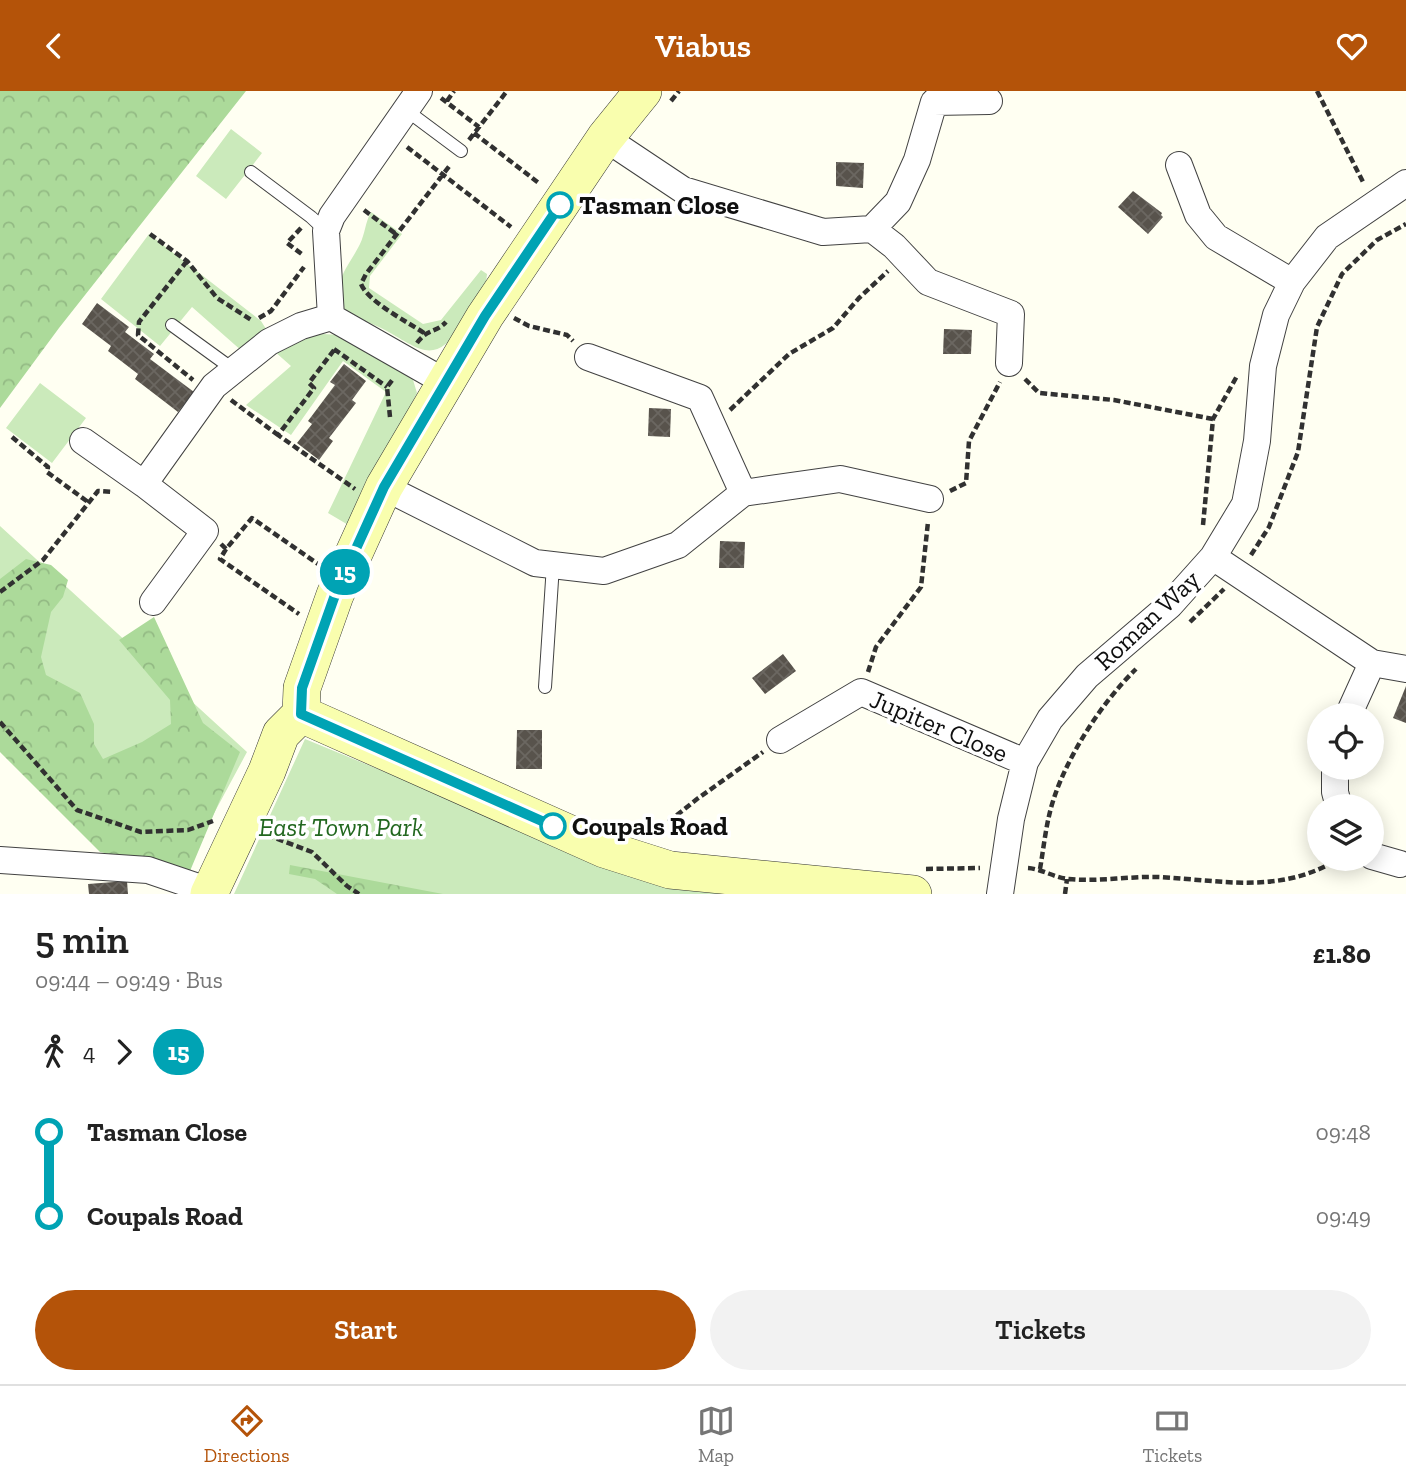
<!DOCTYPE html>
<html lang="en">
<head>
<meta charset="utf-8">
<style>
	:root { --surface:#fff; --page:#f2f2f2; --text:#222; --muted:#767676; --line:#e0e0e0; --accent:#b45309 }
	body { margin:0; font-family:"Zilla Slab",serif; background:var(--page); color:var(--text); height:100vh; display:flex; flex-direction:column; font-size:26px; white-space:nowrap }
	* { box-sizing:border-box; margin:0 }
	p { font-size:23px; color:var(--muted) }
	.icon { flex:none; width:38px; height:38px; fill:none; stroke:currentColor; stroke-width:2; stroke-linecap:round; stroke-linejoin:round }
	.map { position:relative; height:803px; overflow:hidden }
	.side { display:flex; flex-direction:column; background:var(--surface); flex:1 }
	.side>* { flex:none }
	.badge { padding:0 14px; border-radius:23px; font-size:24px; line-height:46px }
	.controls { position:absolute; left:1307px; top:612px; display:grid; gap:14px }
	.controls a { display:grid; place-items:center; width:77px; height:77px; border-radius:50%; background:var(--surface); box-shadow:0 4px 18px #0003; font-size:35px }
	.map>.badge { position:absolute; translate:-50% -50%; box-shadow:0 0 0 4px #fff }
	.legs { display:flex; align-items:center; gap:10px; height:77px; padding:0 35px; font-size:23px }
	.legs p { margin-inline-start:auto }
	.overview { display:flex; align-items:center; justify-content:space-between; height:119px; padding:0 35px }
	h1 { font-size:38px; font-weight:600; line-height:52px }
	.primary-button { display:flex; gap:14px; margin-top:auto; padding:14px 35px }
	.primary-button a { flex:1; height:80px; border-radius:42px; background:var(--accent); color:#fff; font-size:28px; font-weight:600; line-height:80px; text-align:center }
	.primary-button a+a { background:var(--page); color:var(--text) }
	ul { padding:0 35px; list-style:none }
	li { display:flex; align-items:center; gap:24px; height:84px; font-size:26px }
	li i { display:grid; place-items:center; width:10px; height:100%; margin:0 9px; background:currentColor }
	li i::after { content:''; width:18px; height:18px; margin:-9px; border:5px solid; border-radius:50%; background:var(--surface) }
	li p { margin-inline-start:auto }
	li:first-child i { background:linear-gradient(#0000 50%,currentColor 0) }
	li:last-child i { background:linear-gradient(currentColor 50%,#0000 0) }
	header { display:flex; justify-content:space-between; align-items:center; height:91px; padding:0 35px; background:var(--accent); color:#fff; font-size:32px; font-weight:600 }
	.dock { display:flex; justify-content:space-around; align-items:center; height:98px; border-top:2px solid var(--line); background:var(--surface); font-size:19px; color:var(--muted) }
	.dock a { display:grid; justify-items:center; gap:4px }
	.dock .active { color:var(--accent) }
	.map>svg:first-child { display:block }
	.grass { fill:#cbeabb }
	.forest { fill:url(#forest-crowns) }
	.building { fill:url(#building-cross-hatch) }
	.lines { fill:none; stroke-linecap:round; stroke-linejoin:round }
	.lane-casing { stroke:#424242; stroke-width:14 }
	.street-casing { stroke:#424242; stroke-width:28 }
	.secondary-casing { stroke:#313131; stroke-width:38 }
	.path { stroke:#313131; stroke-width:4.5; stroke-dasharray:7 3.5; stroke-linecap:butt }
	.lane { stroke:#fff; stroke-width:12 }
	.street { stroke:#fff; stroke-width:26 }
	.secondary { stroke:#f9feae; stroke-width:37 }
	.line-1-casing { stroke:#fff; stroke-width:16 }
	.line-1 { stroke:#00a3b4; stroke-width:10 }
	.stop-1-dot { fill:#fff; stroke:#00a3b4; stroke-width:3.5 }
	.labels { text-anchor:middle; stroke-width:7; stroke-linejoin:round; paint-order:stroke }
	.stop-label { font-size:26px; font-weight:bold; fill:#0f0f0f; stroke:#fff; text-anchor:start }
	.street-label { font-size:26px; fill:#0f0f0f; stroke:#fff }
	.park-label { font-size:26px; font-style:italic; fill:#22671f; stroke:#fff }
</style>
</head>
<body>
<header><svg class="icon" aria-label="back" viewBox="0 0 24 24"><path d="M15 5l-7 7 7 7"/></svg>Viabus<svg class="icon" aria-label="heart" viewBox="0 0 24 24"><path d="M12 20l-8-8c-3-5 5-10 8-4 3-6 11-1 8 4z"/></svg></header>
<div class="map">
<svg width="1406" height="803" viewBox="0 0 1406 803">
	<defs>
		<pattern id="forest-crowns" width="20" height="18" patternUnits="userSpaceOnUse" patternTransform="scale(1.75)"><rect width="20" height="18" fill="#acda9a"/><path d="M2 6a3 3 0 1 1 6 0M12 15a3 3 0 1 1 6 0" fill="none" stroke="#93ba84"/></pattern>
		<pattern id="building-cross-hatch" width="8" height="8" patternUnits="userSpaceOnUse" patternTransform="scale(1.75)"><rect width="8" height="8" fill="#58534c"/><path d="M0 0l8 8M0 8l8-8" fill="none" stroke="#6b6761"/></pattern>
	</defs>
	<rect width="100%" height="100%" fill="#fffff2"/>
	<!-- grass -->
	<path class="grass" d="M231,38L262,62L226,108L196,85Z
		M371,121L402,143L370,185L369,197L423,233L441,229L481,179L487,183C485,205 477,213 465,231C434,275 423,260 385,239C372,232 357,228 345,220C332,187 346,181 360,153C365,143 365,132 371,121Z
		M149,143L261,230L268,241L243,261L192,216L160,255L101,208Z
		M323,243L339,244L410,279L417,302L350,435L328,422L386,301L343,270L291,344L246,314L291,275L274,260L301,247Z
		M40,292L86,327L52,372L6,337Z
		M0,435L247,661L212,726L144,733L0,608Z
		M305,648L664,796L736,803H234Z"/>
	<!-- forest -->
	<path class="forest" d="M0,0H246L59,237L0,317Z
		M26,468L51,474L68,489L63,506L51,521L41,566L46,584L80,602L94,633V653L103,668L142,651L171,633L170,609L119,549L154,526L203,632L240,661L190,780L100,761L0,661V488Z
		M290,774L443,803H337L315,788L289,783Z"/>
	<!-- building -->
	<path class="building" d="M836,71L864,72L863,97L836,95Z
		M1133,100L1162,122L1161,124L1163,126L1148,143L1118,116Z
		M97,212L129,236L125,241L154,263L150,268L194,301L178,321L135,288L138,283L108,260L111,255L82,233Z
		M944,238L972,239L971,263H943Z
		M344,273L366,290L352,309L356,312L329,347L333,350L319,369L297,352L312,333L308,330L335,294L330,291Z
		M649,317L671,318L670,346L648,345Z
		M720,450L745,451L744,477H719Z
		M783,563L796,580L765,603L752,587Z
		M1406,595V632L1393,627Z
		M517,639H542V678H516Z
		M127,790L128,803H89L88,793Z"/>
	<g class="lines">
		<!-- lane casing -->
		<g class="lane-casing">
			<path id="lane" d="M406,19L461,60
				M251,81L311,126L326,140
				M172,234L234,279
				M545,596L553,474"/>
		</g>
		<!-- street casing -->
		<g class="street-casing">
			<path id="street" d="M419,0L332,125L326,140L331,226L445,291
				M605,47L683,99L823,141L872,138L898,111L917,69L934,11L989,10
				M1179,74L1198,124L1216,146L1292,191
				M872,138L894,155L928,191L1011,223L1009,272
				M588,266L700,307L743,402
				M83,350L144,393L205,440L153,511
				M144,393L214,295L269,251L301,235L331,226
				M384,396L535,472L604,480L678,454L743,402L840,388L930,408
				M1213,466L1372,572L1348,625
				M1372,572L1406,578
				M780,649L861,601L1025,671
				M1335,677V701L1339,716
				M1372,765L1400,773
				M0,769L148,779L210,800
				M1000,803L1011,728L1025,671L1050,628L1087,585L1170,514L1213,466L1245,413L1257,350L1263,275L1276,224L1292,191L1327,146L1406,92"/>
		</g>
		<!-- secondary casing -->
		<g class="secondary-casing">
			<path id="secondary" d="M301,623L604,758L670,779L913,803
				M209,803L267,680L281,643L301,623L302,597L335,504L384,396L485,225L605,47L643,0"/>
		</g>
		<!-- path -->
		<path class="path" d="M1317,0L1364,93
			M441,7L479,36
			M447,10L454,0
			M671,10L679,0
			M474,42L540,93
			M469,49L507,0
			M407,56L511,136
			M364,119L396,143
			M301,137L287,152L303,164
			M150,143L187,170L217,207L253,230
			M187,170L139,231L138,244L193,289
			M259,227L271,220L304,176
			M514,227L529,235L567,244L573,250
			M424,242C408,231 368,211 361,193L366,183L451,73
			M417,252C428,237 436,242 446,231
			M334,258L387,296
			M334,259L309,292L314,297L278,344L355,398
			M1025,288L1039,302L1114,309L1213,328
			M231,309L278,344
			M730,319L789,263L833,237L859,207L888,180
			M390,326L387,296L393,288
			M12,346L48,376L47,381L88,411
			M950,400L966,392L969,350L1000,291
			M1203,434L1213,328L1237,285
			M221,453L226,458L252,427L318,473
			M226,458L220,468L299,523
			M1251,464L1269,436L1298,361L1317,236L1342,183L1377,149L1406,133
			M0,501L43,469L98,400L112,401
			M1190,531L1224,498
			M868,581L876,556L921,496L928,431
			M0,631L77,719L141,741L188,739L213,730
			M267,744L312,761L347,795L359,803
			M652,744L697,708L763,661
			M1028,777C1042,778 1055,787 1069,788C1099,791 1130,785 1160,786C1227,790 1280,803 1339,768
			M926,778L980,777
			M1040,778C1043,761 1045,742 1049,725C1060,675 1100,613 1136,578
			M1065,803L1067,788"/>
		<!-- lane -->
		<use href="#lane" class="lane"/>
		<!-- street -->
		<use href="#street" class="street"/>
		<!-- secondary -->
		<use href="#secondary" class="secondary"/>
	</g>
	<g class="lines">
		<!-- line-1 casing -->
		<g class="line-1-casing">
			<path id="line-1" d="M553,735L301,623L302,597L335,504L384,396L485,225L560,114"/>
		</g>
		<!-- line-1 -->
		<use href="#line-1" class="line-1"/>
	</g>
	<!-- markers -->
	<g class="stop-1-dot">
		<circle cx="560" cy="114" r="12"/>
		<circle cx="553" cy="735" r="12"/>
	</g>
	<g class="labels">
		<!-- stop labels -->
		<g class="stop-label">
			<text x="579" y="123">Tasman Close</text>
			<text x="572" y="744">Coupals Road</text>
		</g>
		<!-- street labels -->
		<g class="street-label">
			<text transform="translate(1147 529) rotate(-43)" y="9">Roman Way</text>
			<text transform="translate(939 635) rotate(23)" y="9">Jupiter Close</text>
		</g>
		<!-- park labels -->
		<g class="park-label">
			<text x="341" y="745">East Town Park</text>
		</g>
	</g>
</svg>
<div class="controls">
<a><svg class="icon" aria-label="locate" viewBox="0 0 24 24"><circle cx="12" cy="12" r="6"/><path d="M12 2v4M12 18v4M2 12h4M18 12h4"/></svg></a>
<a><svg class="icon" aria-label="layers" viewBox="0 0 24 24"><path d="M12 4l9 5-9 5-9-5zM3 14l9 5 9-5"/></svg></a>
</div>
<b class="badge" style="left:345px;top:481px;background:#00a3b4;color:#fff">15</b>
</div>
<section class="side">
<div class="overview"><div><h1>5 min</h1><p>09:44 – 09:49 · Bus</p></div><b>£1.80</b></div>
<div class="legs"><svg class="icon" aria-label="walk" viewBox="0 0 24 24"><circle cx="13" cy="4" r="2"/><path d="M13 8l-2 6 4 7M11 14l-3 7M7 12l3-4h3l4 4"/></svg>4<svg class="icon" aria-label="forward" viewBox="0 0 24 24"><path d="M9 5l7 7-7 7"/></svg><b class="badge" style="background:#00a3b4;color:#fff">15</b></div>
<ul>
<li><i style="color:#00a3b4"></i><b>Tasman Close</b><p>09:48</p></li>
<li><i style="color:#00a3b4"></i><b>Coupals Road</b><p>09:49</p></li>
</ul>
<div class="primary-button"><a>Start</a><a>Tickets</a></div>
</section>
<nav class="dock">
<a class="active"><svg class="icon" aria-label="directions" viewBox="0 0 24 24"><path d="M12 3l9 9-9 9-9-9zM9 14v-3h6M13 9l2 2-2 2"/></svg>Directions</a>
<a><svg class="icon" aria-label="map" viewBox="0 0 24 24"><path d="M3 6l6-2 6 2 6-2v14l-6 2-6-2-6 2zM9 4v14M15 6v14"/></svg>Map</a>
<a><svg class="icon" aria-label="tickets" viewBox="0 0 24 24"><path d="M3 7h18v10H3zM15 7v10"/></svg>Tickets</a>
</nav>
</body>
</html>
